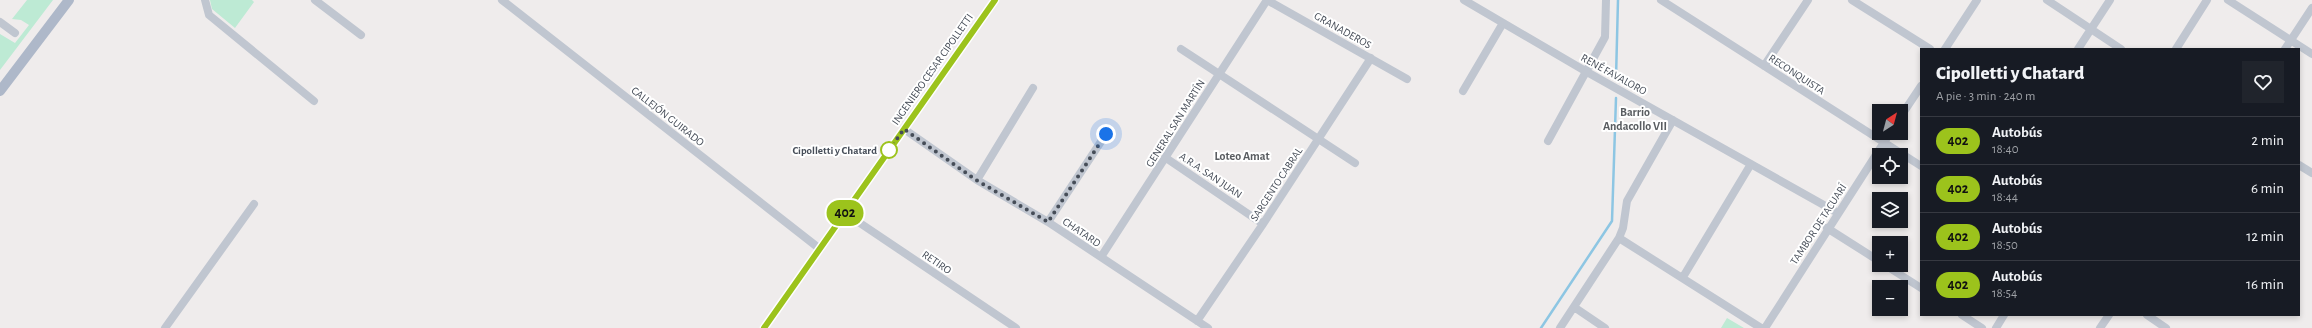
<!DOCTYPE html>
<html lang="es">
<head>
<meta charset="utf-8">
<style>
	:root { --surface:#171b24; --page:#20242c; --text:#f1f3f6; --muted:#9ea1a6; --line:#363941 }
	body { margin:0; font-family:"Alegreya Sans",sans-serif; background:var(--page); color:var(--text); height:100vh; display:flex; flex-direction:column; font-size:15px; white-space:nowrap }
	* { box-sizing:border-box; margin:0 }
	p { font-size:13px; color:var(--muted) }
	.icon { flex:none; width:22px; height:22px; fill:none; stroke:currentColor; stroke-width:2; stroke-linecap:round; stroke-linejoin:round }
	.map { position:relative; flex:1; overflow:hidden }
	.sheet { position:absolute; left:1920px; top:48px; width:380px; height:268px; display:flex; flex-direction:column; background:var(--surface); border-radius:0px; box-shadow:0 2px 6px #0003 }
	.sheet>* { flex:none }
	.badge { padding:0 8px; border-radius:13px; font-size:14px; line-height:26px }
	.needle { width:26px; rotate:36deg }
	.tools { position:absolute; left:1872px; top:104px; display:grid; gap:8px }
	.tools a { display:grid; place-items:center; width:36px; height:36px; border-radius:0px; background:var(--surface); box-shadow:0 2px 6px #0003; font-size:20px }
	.you { position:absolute; width:20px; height:20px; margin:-10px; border:3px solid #fff; border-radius:50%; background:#1a73e8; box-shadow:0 0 0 6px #1a73e833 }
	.map>.badge { position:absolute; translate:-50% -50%; box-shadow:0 0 0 2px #fff }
	.round { display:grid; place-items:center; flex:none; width:42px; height:42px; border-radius:0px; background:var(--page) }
	.overview { display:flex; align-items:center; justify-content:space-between; height:68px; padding:0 16px }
	h1 { font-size:19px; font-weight:800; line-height:30px }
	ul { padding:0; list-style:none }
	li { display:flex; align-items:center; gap:12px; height:48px; padding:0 16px; border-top:1px solid var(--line) }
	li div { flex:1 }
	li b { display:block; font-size:15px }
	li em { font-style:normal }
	li .badge { min-width:44px; font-weight:700; text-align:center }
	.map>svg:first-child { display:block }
	.green { fill:#bdead4 }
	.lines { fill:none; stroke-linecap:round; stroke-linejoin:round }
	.stream { stroke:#8dc6e3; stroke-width:2.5 }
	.minor { stroke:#c0c6d0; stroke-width:8 }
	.major { stroke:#aeb8c9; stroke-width:10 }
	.line-casing { stroke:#fff; stroke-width:9 }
	.line { stroke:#9cc31c; stroke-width:6 }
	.walk { stroke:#464d58; stroke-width:4; stroke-dasharray:0 7.2 }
	.stop-dot { fill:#fff; stroke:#9cc31c; stroke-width:2 }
	.labels { text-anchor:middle; stroke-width:4; stroke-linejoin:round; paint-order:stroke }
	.street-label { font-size:11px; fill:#464d58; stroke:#fff }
	.stop-label { font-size:11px; font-weight:bold; fill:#464d58; stroke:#fff; text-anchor:end }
	.neighbourhood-label { font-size:12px; font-weight:bold; fill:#595c60; stroke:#fff }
</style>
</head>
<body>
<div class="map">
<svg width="2312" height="328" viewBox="0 0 2312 328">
	<rect width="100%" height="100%" fill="#efecec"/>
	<!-- green -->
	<path class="green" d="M27,0H53L0,70V34L15,43L29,25L21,20L12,19Z
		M210,0H252L254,2L235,28L212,9Z
		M1727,318L1744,328H1721Z"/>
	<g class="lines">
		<!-- stream -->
		<path class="stream" d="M1616,78L1618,0
			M1541,328L1612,221L1616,98"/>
		<!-- minor -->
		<path class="minor" d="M205,0L209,15L314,101
			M315,0L361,35
			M502,0L820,249
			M1267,0L1407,79
			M1464,0L1587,72L1838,213
			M1661,0L1921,166
			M1852,0L1930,49
			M2047,0L2121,49
			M2228,0L2312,54
			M0,22L15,33
			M1181,49L1355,163
			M1945,49L1977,0
			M2078,49L2110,0
			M2176,49L2207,0
			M2285,49L2312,8
			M1764,66L1808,0
			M1463,91L1503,23
			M1901,116L1921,86
			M904,129L977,180L1048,222L1208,328
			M1548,141L1605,37L1606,0
			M1166,158L1263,224
			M2299,165L2312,173
			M977,180L1033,88
			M845,213L1016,328
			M1048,222L1106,134
			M1827,228L1879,261
			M1619,238L1761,328
			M1101,257L1267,0
			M1885,265L1921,288
			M1683,277L1751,164
			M1574,307L1605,328
			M1962,315L1982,328
			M2147,315L2166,328
			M1197,321L1263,224L1371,58
			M165,328L254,204
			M764,328L995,0
			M1560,328L1619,238L1623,228L1627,201L1673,120
			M1765,328L1890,133
			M1996,328L2004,315
			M2100,328L2109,315"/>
		<!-- major -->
		<path class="major" d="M0,91L69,0"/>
	</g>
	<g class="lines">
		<!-- line casing -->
		<g class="line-casing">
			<path id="line" d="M764,328L995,0"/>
		</g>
		<!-- line -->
		<use href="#line" class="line"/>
		<!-- walk -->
		<path class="walk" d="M889,150L904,129L976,180L1048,222L1106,134"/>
	</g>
	<!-- markers -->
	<circle class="stop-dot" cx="889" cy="150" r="8"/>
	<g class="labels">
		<!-- street labels -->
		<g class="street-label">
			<text transform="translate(1343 30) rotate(29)" y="4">GRANADEROS</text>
			<text transform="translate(932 69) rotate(-55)" y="4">INGENIERO CESAR CIPOLLETTI</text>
			<text transform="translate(1614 74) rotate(29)" y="4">RENÉ FAVALORO</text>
			<text transform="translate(1797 74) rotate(33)" y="4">RECONQUISTA</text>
			<text transform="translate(668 116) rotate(38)" y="4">CALLEJÓN GUIRADO</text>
			<text transform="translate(1175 123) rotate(-58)" y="4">GENERAL SAN MARTÍN</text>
			<text transform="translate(1211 175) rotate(34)" y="4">A.R.A. SAN JUAN</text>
			<text transform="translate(1276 184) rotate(-57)" y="4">SARGENTO CABRAL</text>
			<text transform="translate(1818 224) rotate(-57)" y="4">TAMBOR DE TACUARÍ</text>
			<text transform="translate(1082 232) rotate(34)" y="4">CHATARD</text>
			<text transform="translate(937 262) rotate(34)" y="4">RETIRO</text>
		</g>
		<!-- stop labels -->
		<g class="stop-label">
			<text x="877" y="154">Cipolletti y Chatard</text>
		</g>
		<!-- neighbourhood labels -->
		<g class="neighbourhood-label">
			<text x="1635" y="116">Barrio<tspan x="1635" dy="14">Andacollo VII</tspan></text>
			<text x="1242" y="160">Loteo Amat</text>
		</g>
	</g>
</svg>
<div class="tools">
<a><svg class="needle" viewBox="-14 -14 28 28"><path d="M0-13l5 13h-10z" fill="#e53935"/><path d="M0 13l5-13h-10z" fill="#9ea1a6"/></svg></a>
<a><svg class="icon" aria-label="locate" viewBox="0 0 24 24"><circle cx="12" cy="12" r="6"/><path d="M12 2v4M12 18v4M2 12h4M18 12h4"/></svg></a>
<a><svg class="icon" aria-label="layers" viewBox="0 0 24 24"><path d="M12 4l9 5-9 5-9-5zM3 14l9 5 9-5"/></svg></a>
<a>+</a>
<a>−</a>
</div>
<div class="you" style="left:1106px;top:134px"></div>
<b class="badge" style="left:845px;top:213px;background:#9cc31c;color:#111">402</b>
<section class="sheet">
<div class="overview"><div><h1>Cipolletti y Chatard</h1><p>A pie · 3 min · 240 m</p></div><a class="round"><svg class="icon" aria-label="heart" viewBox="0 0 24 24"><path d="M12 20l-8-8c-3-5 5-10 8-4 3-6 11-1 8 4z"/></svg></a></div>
<ul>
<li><span class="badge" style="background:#9cc31c;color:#111">402</span><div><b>Autobús</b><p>18:40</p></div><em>2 min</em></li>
<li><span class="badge" style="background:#9cc31c;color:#111">402</span><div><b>Autobús</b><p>18:44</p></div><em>6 min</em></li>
<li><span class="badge" style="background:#9cc31c;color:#111">402</span><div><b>Autobús</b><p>18:50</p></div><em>12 min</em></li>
<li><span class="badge" style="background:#9cc31c;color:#111">402</span><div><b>Autobús</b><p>18:54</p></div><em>16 min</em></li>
</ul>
</section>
</div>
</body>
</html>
